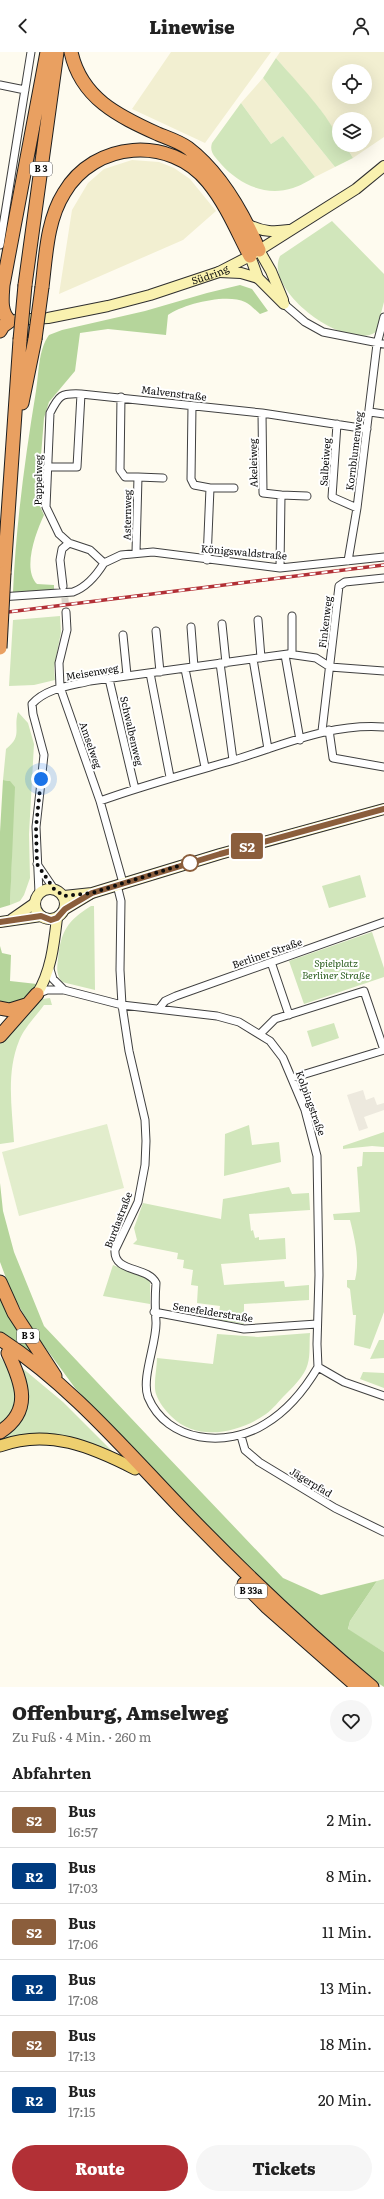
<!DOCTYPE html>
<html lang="de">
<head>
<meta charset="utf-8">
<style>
	:root { --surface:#fff; --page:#f6f6f6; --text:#222; --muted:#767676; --line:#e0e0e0; --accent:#b23036 }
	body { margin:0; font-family:Literata,serif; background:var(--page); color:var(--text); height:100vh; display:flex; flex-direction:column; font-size:15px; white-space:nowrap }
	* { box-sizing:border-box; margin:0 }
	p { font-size:13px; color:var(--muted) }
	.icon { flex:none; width:22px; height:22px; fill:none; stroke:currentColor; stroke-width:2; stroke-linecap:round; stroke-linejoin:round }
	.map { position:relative; height:1635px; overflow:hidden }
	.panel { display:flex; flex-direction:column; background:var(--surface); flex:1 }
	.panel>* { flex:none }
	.badge { padding:0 8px; border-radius:3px; font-size:14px; line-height:26px }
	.fabs { position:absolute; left:332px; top:12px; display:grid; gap:8px }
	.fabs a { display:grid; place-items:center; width:40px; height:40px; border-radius:50%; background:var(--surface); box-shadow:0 4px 16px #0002; font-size:20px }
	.you { position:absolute; width:20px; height:20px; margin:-10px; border:3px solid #fff; border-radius:50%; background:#1a73e8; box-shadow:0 0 0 6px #1a73e833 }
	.map>.badge { position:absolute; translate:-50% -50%; box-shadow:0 0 0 2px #fff }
	h2 { padding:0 12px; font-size:15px; line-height:36px }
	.round { display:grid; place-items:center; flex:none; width:42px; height:42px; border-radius:21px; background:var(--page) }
	.summary { display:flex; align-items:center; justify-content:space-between; height:68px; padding:0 12px }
	h1 { font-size:19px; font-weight:800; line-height:30px }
	.action { display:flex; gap:8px; margin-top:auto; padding:8px 12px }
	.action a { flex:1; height:46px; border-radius:24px; background:var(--accent); color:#fff; font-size:16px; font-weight:800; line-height:46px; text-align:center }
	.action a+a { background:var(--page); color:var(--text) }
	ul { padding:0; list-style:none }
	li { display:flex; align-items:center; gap:12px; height:56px; padding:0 12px; border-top:1px solid var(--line) }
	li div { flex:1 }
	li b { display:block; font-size:15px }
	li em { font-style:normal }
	li .badge { min-width:44px; font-weight:700; text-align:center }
	header { display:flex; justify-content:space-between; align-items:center; height:52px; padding:0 12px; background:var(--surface); font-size:18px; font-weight:800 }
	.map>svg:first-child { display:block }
	.farmland { fill:#f2efd1; fill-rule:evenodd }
	.green { fill:#d1e6bb }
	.forest { fill:#b5d59b }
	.pitch { fill:#e2edcc }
	.plaza { fill:#ede9de }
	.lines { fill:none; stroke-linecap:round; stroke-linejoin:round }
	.street-tunnel { stroke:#dad7cd; stroke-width:7; stroke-dasharray:7 3.5; stroke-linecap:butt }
	.street-casing { stroke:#404040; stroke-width:9 }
	.secondary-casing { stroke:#2f2f2f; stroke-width:12 }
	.primary-casing { stroke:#1e1e1e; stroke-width:13 }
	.highway-casing { stroke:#1e1e1e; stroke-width:15 }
	.street { stroke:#fff; stroke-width:7 }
	.secondary { stroke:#f9f1af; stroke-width:10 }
	.primary { stroke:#eecf6f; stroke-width:11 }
	.highway { stroke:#e9a061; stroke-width:13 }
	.rail-casing { stroke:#b23036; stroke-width:3.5 }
	.rail { stroke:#fff; stroke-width:2; stroke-dasharray:6; stroke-linecap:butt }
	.highway-bridge-casing { stroke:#1e1e1e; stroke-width:15; stroke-linecap:butt }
	.highway-bridge { stroke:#e9a061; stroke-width:13 }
	.line-casing { stroke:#fff; stroke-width:9 }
	.line { stroke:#8b5e3c; stroke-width:6 }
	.walk { stroke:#0d0d0d; stroke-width:4; stroke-dasharray:0 7.2 }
	.stop-dot { fill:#fff; stroke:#8b5e3c; stroke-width:2 }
	.labels { text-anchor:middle; stroke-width:4; stroke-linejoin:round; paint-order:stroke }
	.shield { fill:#fff; stroke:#565656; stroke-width:1 }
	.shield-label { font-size:9px; font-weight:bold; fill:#0d0d0d }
	.street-label { font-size:10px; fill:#0d0d0d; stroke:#fff }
	.park-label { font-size:10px; font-style:italic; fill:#2f6023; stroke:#fff }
</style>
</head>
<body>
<header><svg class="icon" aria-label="back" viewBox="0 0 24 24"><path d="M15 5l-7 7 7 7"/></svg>Linewise<svg class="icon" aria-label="person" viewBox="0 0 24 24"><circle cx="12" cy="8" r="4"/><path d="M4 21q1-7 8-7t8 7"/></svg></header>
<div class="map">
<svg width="384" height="1635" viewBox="0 0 384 1635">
	<rect width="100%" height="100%" fill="#fefbef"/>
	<!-- farmland -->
	<path class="farmland" d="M171,0H271L205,91L132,57Z
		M280,0H384V85L353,106L345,93H365V67H339V85L319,56L276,6ZM339,19H365V45H339Z
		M263,26L335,115L315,125L283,84L271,92L241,51Z
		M132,108L159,110L174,116L190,127L216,159L183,188L59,242L72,158L88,131L104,117Z"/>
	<!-- green -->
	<path class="green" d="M276,6C291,24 339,72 339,93H345L353,106L335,115L263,26Z
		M241,51L271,92L283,84L315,125C308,129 300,134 293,136C265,145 239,132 221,112C215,105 209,100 212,91Z
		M332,169L384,222V250L376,280C347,300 263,239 280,204Z
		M60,564L61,580L54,616L55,628L34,633L9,634L13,568Z
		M18,660L28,671L34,692L29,782L30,826L24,843L20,849L10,853L12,799L10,729L3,728L6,697C23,684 13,677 18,660Z
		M360,823L366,845L329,856L322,834Z
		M91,854H94L95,938L62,930C56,922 57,916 58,907C61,879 67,869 91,854Z
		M372,880L384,916V925L304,952L289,909Z
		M50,946L52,953H44C36,964 24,976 19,989C6,1021 12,1056 14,1090L0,1092V992L36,951L42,947Z
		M334,971L339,986L312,995L307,979Z
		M249,1073L252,1093L279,1090L281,1110L224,1124L225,1082Z
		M384,1080V1095L372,1094L343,1097V1094Z
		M363,1100H384V1260L370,1297L354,1293L356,1263H353L350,1237L347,1235V1228H355C360,1208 355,1188 350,1168H334L333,1162L360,1160L357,1115L362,1114Z
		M289,1135L292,1142L309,1141L310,1158L249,1162L251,1179L253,1178L255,1186L259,1185V1188L285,1186L286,1207L221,1212L224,1233L284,1229L285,1235L309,1233V1248L244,1252V1272L218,1268L220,1254L197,1251L198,1234L191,1233L193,1218L183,1216L184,1208L177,1207L178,1201L133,1192L137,1188L134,1176L143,1151L221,1167L223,1147Z
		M113,1213L150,1228V1252L103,1244Z
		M310,1281C309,1293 311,1306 306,1317C301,1327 293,1335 285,1343C279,1349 273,1357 266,1362C239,1381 197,1390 172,1365C166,1359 159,1351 156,1342C153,1332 157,1317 157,1306L213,1312L217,1282L258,1285Z
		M379,1288H384V1306L370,1307Z
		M0,1305C12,1320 21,1337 16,1357C14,1364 4,1372 0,1377Z
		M21,1315L63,1350L114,1401L91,1392L0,1389V1387L11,1379Z
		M363,1320L384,1321V1336L360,1327Z
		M384,1527V1600L348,1578L350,1569L377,1529Z"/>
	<!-- forest -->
	<path class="forest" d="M240,233L252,237L268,259L260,262C255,258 250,252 245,250C227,241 183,252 168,263L166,283L108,277L80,281L75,319L49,350L44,366L39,429V452L44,463C36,480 22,517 37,532L54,533V538L13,540C16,473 25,406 36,339C39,322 38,298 49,283L62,278L145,259L207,241Z
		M3,728L10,729L15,735L10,853L0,856V780Z
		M0,894L2,901L11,903L10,929L37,932L27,945L10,954L0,951Z
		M0,1131L3,1159L14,1200L44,1274L164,1401L283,1526L321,1543L377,1529L350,1569L348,1577L384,1600V1635L348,1611L262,1532L75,1336L34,1280L12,1242L0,1210Z
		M0,1244L17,1279L31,1298L29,1301L0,1280Z"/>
	<!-- pitch -->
	<path class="pitch" d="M107,1072L124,1136L19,1164L2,1100Z"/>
	<!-- plaza -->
	<path class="plaza" d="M363,1038L366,1048L374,1045L377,1053L384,1051V1058L364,1065L368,1076L359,1079L347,1043Z"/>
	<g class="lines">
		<!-- street-tunnel -->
		<path class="street-tunnel" d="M64,535L66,560"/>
		<!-- street casing -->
		<g class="street-casing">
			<path id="street" d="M0,33L25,38
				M0,193L31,0
				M284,252L305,270L323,280L384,292
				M81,342C61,341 59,343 50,361L46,455L59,482L69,491L90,498L104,511
				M121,345L120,418L125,425H138L136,500
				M192,354L191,427L194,433L210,436L207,508
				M370,360L384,362
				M262,361L263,441L281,443L280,516
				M337,372L332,445L357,456
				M47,415H77L81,342L262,361L367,377
				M138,425L163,426
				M210,436H234
				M281,443L307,444
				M348,509L357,456L377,292L384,265
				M104,511L121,503L153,500L280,516L384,505
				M63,534L60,508L62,497L69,491
				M0,545L73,540C87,535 96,524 104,511
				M66,560L67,578L59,611L60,635L100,749L123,831
				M292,564V602
				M258,568L261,606
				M222,572L226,611
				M191,575L194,615
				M156,579L160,620
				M123,583L127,623
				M285,603L300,688
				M253,607L268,697
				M220,611L233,708
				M185,617L205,715
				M150,621L170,725
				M109,627L135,737
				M329,678L333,706L384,715
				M322,679L339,534L345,530L384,526
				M100,749C144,733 189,721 234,708C283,693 331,671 384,675
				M37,812L54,837
				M117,833L121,849L120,918L122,953L129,999L145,1068L146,1089L145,1113L138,1150L115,1198C113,1221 148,1214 156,1231C155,1244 155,1257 156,1270C157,1290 141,1326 148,1345C167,1391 227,1396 265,1372C287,1359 305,1337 318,1315
				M39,841L36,775L44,703L33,662L32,652C46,636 70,634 90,629L288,602L316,606L330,615L384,619
				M271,910L289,963
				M49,914L53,927L64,938
				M37,942L47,938H64L122,953L217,964L239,970L270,989L283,1006L305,1058L317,1104L319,1223L317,1292L318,1315L344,1330L384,1344
				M159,957L165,949L176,944L384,870
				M260,982L275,967L364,939L384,998
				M292,1026L384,998
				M154,1260L244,1277L317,1272
				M241,1384L245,1398L259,1410L335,1456L384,1480"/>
		</g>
		<!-- secondary casing -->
		<g class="secondary-casing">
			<g id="secondary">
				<path d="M249,173C263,180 274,180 289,178"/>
				<path d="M259,198L271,219L283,248"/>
				<path d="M250,204L258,226L284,252"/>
				<path d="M219,220L241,221L258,226"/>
				<path id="s1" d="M16,268L48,266L108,254L150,243L219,220L250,204L356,137L384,114"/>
				<circle cx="50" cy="852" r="15"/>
				<path d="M64,844L92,841L220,802L384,757"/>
				<path d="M65,857L90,842"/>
				<path d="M12,867L35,851"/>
				<path d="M0,870L41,864"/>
				<path d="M37,942C51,920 54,892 57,866"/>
			</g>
		</g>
		<!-- primary casing -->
		<g class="primary-casing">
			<path id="primary" d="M0,1394C48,1376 92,1395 135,1417"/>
		</g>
		<!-- highway casing -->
		<g class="highway-casing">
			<path id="highway" d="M71,0C81,46 118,64 158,82C168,86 180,90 188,96C221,121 243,161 259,198
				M25,233L57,0
				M42,235C46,203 47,168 64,141C94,89 170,83 208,130C226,152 237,179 250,204
				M0,279L3,274L10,269C0,261 2,246 3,233L47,0
				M22,351L35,287
				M4,521L20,288
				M0,956L10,958L26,953
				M0,984L37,942
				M0,1230L14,1261L55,1324
				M0,1287C71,1333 126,1399 185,1460C244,1521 306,1580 372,1635
				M0,1380C33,1359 22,1331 8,1301
				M244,1532L266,1554L358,1635"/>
		</g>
		<!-- street -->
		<use href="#street" class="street"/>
		<!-- secondary -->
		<use href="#secondary" class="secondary"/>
		<!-- primary -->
		<use href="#primary" class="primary"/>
		<!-- highway -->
		<use href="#highway" class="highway"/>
		<!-- rail casing -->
		<g class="rail-casing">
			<path id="rail" d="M0,561L384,513"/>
		</g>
		<!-- rail -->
		<use href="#rail" class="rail"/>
		<!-- highway-bridge casing -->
		<g class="highway-bridge-casing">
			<path id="highway-bridge" d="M35,287L42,235
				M20,288L25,233
				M0,596L4,521"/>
		</g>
		<!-- highway-bridge -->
		<use href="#highway-bridge" class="highway-bridge"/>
	</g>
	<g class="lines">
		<!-- line casing -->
		<g class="line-casing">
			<path id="line" d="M0,870L41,864L51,868L57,866L65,857L92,841L220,802L384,757"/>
		</g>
		<!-- line -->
		<use href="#line" class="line"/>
		<!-- walk -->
		<path class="walk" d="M41,727L36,775L37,812L54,837L64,844L92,841L194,809L190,811"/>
	</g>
	<!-- markers -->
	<circle class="stop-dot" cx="190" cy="811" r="8"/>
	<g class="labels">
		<!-- shield labels -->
		<g class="shield">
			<rect x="30" y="110" width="22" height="14" rx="3"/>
			<rect x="17" y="1277" width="22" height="14" rx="3"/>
			<rect x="235" y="1532" width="32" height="14" rx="3"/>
		</g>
		<g class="shield-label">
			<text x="41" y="120">B 3</text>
			<text x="28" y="1287">B 3</text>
			<text x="251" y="1542">B 33a</text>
		</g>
		<!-- street labels -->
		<g class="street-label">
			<text dy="4" stroke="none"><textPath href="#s1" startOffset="200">Südring</textPath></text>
			<text transform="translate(174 341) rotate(7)" y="4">Malvenstraße</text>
			<text transform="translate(354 399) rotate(-83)" y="4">Kornblumenweg</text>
			<text transform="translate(325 410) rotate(-86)" y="4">Salbeiweg</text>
			<text transform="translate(253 411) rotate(-91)" y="4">Akeleiweg</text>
			<text transform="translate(38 428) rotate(-89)" y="4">Pappelweg</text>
			<text transform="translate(127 463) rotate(-89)" y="4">Asternweg</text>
			<text transform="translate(244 500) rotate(5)" y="4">Königswaldstraße</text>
			<text transform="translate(325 570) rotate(-83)" y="4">Finkenweg</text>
			<text transform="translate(92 620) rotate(-10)" y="4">Meisenweg</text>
			<text transform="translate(132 679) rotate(77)" y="4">Schwalbenweg</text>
			<text transform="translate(91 693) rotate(71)" y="4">Amselweg</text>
			<text transform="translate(267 901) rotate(-19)" y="4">Berliner Straße</text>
			<text transform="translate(311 1051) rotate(70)" y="4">Kolpingstraße</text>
			<text transform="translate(118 1168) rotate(-69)" y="4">Burdastraße</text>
			<text transform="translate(213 1260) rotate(9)" y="4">Senefelderstraße</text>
			<text transform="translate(311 1430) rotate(31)" y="4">Jägerpfad</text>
		</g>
		<!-- park labels -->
		<g class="park-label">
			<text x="336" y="915">Spielplatz<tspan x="336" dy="12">Berliner Straße</tspan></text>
		</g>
	</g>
</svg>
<div class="fabs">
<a><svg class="icon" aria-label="locate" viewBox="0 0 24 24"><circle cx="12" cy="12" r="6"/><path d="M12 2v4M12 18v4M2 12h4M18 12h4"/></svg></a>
<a><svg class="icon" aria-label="layers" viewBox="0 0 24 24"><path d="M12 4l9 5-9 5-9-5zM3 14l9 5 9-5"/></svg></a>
</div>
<div class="you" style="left:41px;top:727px"></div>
<b class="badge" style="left:247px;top:794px;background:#8b5e3c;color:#fff">S2</b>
</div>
<section class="panel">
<div class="summary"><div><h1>Offenburg, Amselweg</h1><p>Zu Fuß · 4 Min. · 260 m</p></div><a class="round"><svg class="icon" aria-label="heart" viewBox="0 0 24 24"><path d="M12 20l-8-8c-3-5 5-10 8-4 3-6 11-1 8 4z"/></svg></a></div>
<h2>Abfahrten</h2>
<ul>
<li><span class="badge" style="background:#8b5e3c;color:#fff">S2</span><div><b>Bus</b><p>16:57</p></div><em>2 Min.</em></li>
<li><span class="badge" style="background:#003b80;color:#fff">R2</span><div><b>Bus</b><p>17:03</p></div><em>8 Min.</em></li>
<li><span class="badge" style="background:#8b5e3c;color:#fff">S2</span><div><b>Bus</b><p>17:06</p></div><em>11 Min.</em></li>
<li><span class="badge" style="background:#003b80;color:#fff">R2</span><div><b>Bus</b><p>17:08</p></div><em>13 Min.</em></li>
<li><span class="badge" style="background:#8b5e3c;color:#fff">S2</span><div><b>Bus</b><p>17:13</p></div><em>18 Min.</em></li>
<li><span class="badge" style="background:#003b80;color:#fff">R2</span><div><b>Bus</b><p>17:15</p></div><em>20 Min.</em></li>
</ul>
<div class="action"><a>Route</a><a>Tickets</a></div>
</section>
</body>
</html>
